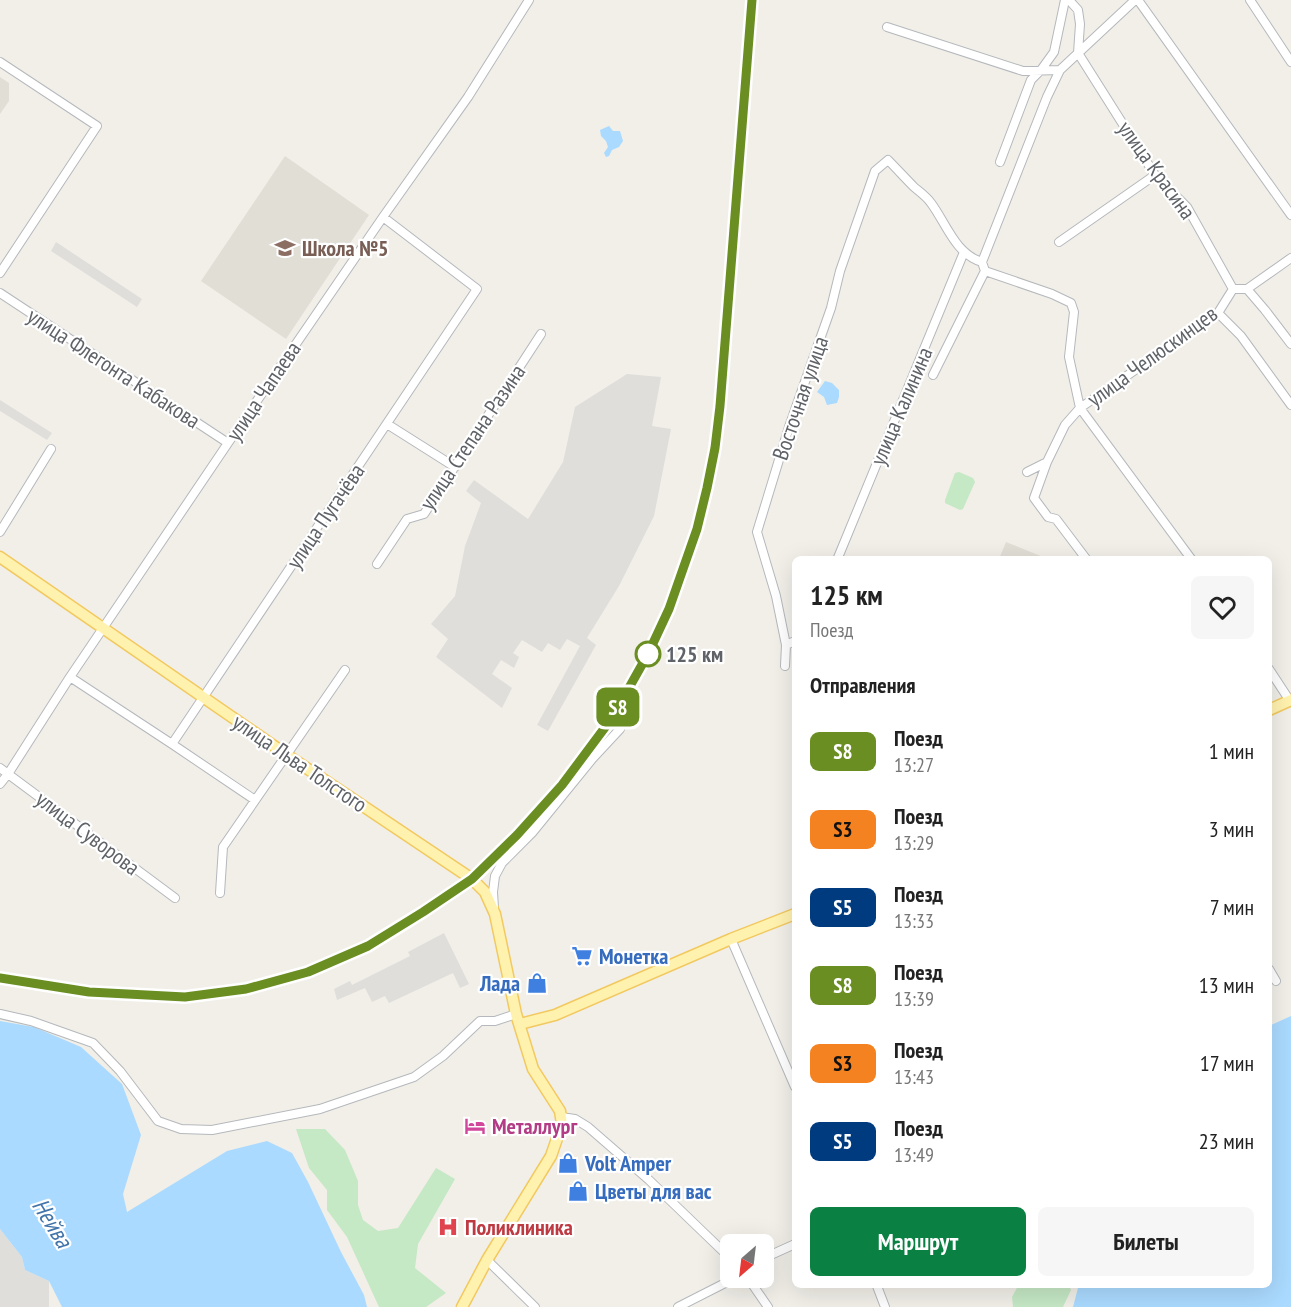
<!DOCTYPE html>
<html lang="ru">
<head>
<meta charset="utf-8">
<style>
	:root { --surface:#fff; --page:#f6f6f6; --text:#222; --muted:#767676; --accent:#0b8043 }
	body { margin:0; font-family:"PT Sans Narrow",sans-serif; background:var(--page); color:var(--text); height:100vh; display:flex; flex-direction:column; font-size:22px; white-space:nowrap }
	* { box-sizing:border-box; margin:0 }
	p { font-size:20px; color:var(--muted) }
	.icon { flex:none; width:33px; height:33px; fill:none; stroke:currentColor; stroke-width:2; stroke-linecap:round; stroke-linejoin:round }
	.map { position:relative; flex:1; overflow:hidden }
	.drawer { position:absolute; left:792px; top:556px; width:480px; height:732px; display:flex; flex-direction:column; background:var(--surface); border-radius:9px; box-shadow:0 6px 24px #0002 }
	.drawer>* { flex:none }
	.badge { padding:0 12px; border-radius:9px; font-size:21px; line-height:39px }
	.needle { width:39px; rotate:208deg }
	.buttons { position:absolute; left:720px; top:1234px; display:grid; gap:12px }
	.buttons a { display:grid; place-items:center; width:54px; height:54px; border-radius:9px; background:var(--surface); box-shadow:0 6px 24px #0002; font-size:30px }
	.map>.badge { position:absolute; translate:-50% -50%; box-shadow:0 0 0 3px #fff }
	h2 { padding:0 18px; font-size:22px; line-height:54px }
	.round { display:grid; place-items:center; flex:none; width:63px; height:63px; border-radius:9px; background:var(--page) }
	.head { display:flex; align-items:center; justify-content:space-between; height:102px; padding:0 18px }
	h1 { font-size:28px; font-weight:700; line-height:45px }
	.action { display:flex; gap:12px; margin-top:auto; padding:12px 18px }
	.action a { flex:1; height:69px; border-radius:9px; background:var(--accent); color:#fff; font-size:24px; font-weight:700; line-height:69px; text-align:center }
	.action a+a { background:var(--page); color:var(--text) }
	ul { padding:0; list-style:none }
	li { display:flex; align-items:center; gap:18px; height:78px; padding:0 18px }
	li div { flex:1 }
	li b { display:block; font-size:22px }
	li em { font-style:normal }
	li .badge { min-width:66px; font-weight:700; text-align:center }
	.map>svg:first-child { display:block }
	.industrial { fill:#e0deda }
	.education { fill:#e1ded6 }
	.green { fill:#c5e8c5 }
	.water { fill:#aadaff }
	.lines { fill:none; stroke-linecap:round; stroke-linejoin:round }
	.minor-casing { stroke:#b5b8bc; stroke-width:10 }
	.major-casing { stroke:#f2c960; stroke-width:13 }
	.minor { stroke:#fff; stroke-width:8 }
	.major { stroke:#fff2af; stroke-width:10 }
	.rail { stroke:#b6b7b8; stroke-width:2; stroke-dasharray:1.5 8; stroke-linecap:butt }
	.line-casing { stroke:#fff; stroke-width:14 }
	.line { stroke:#6b8e23; stroke-width:9 }
	.stop-dot { fill:#fff; stroke:#6b8e23; stroke-width:3 }
	.labels { text-anchor:middle; stroke-width:4.5; stroke-linejoin:round; paint-order:stroke }
	.street-label { font-size:22px; fill:#5f6368; stroke:#fff }
	.education-label { font-size:22px; font-weight:bold; fill:#785e54; stroke:#fff; text-anchor:start }
	.stop-label { font-size:22px; font-weight:bold; fill:#5f6368; stroke:#fff; text-anchor:start }
	.shop-label { font-size:22px; font-weight:bold; fill:#366cbe; stroke:#fff; text-anchor:start }
	.hotel-label { font-size:22px; font-weight:bold; fill:#b23c85; stroke:#fff; text-anchor:start }
	.health-label { font-size:22px; font-weight:bold; fill:#be3a42; stroke:#fff; text-anchor:start }
	.water-label { font-size:24px; font-style:italic; fill:#4174aa; stroke:#fff }
</style>
</head>
<body>
<div class="map">
<svg width="1291" height="1307" viewBox="0 0 1291 1307">
	<rect width="100%" height="100%" fill="#f1efe8"/>
	<!-- industrial -->
	<path class="industrial" d="M56,242L142,299L137,307L51,251Z
		M627,374L661,377L652,426L671,429L654,516L619,586L587,638L596,645L548,731L537,725L580,646L567,639L560,650L548,643L542,652L522,640L513,653L519,657L514,668L501,660L492,674L512,688L502,708L436,657L448,639L431,624L455,596L465,546L481,503L466,491L474,480L528,519L563,462L575,407Z
		M0,400L52,433L47,440L0,411Z
		M444,933L469,984L460,988L453,973L389,1003L385,996L372,1002L365,988L337,1000L334,989L350,981L352,985L410,956L408,952Z
		M0,1229L22,1257L25,1270L49,1281V1307H0Z"/>
	<!-- education -->
	<path class="education" d="M0,77L9,83V101L0,114Z
		M285,156L369,215L286,339L201,281Z
		M1006,542L1048,559H999Z"/>
	<!-- green -->
	<path class="green" d="M959,472L973,478L975,482L963,509L960,510L945,503V500L955,473Z
		M296,1129H325L345,1150L358,1181V1205L363,1220L378,1231L398,1228L436,1168L455,1179L418,1244L415,1268L446,1293L426,1307H379L347,1237L327,1210V1190L309,1168Z
		M1018,1286H1069L1071,1290L1063,1307H1013L1012,1297Z"/>
	<!-- water -->
	<path class="water" d="M609,126L613,131H620L623,141L619,147L612,150L609,156L606,157L604,153L608,147L606,141L601,136L600,130Z
		M825,381L832,383L839,390V397L837,403L827,405L824,397L817,392Z
		M1291,1016V1307H1073L1078,1288L1080,1286H1269V1026Z
		M0,1021L34,1027L81,1047L122,1084L141,1135L123,1194L127,1212L227,1151L267,1141L292,1153L308,1182L341,1252L364,1295L367,1307H62L49,1281L25,1270L22,1257L0,1229Z"/>
	<g class="lines">
		<!-- minor casing -->
		<g class="minor-casing">
			<path id="minor" d="M1069,0L1078,10L1080,24L1078,53L1155,175L1187,207L1233,289
				M1138,0L1291,215
				M1250,0L1291,62
				M887,27L1023,71L1060,70
				M0,62L97,126L0,273
				M1000,162L1031,80L1041,70L1054,52L1065,0
				M1059,242L1155,175
				M982,262L1047,97L1060,70L1135,0
				M1247,289L1265,310L1291,344
				M0,293L228,443
				M1218,313L1241,336L1291,405
				M933,375L985,271
				M387,424L455,467
				M1047,462L1034,498L1048,517L1056,519L1087,560
				M1027,472L1047,462L1065,425L1080,408L1218,313L1233,289H1247L1291,258
				M0,532L51,449
				M837,560L964,252
				M377,564L407,519L424,514L541,334
				M786,645L795,641
				M785,666L786,645L776,596L757,532L789,427L831,308L840,271L875,171L888,160C897,169 905,178 914,187C920,192 927,197 931,203C946,223 955,254 982,262L985,271L1052,294L1071,303L1074,312L1069,357L1080,408L1192,560
				M1269,669L1290,701
				M70,677L172,744L255,800
				M172,744L477,289L383,217
				M0,768L175,898
				M0,784L8,774L70,677L228,443L383,217L468,97L529,0
				M220,893L223,847L345,670
				M494,908L493,892L495,876L502,863L532,833L593,758L620,729
				M731,939L795,1087
				M1269,969L1276,981
				M0,1014L31,1021L93,1043L120,1071L158,1121L181,1129L212,1130L320,1109L414,1077L443,1056L480,1021H495L516,1014
				M561,1117L575,1119L588,1127L649,1180L730,1258
				M764,1258L795,1244
				M487,1260L535,1307
				M748,1278L768,1307
				M877,1286L885,1307
				M678,1307L735,1278"/>
		</g>
		<!-- major casing -->
		<g class="major-casing">
			<path id="major" d="M0,557L287,755L472,879L485,892L495,914L516,1014L533,1069L560,1111L562,1124L551,1156L487,1260L462,1307
				M1269,710L1291,700
				M520,1024L555,1015L731,939L795,914"/>
		</g>
		<!-- minor -->
		<use href="#minor" class="minor"/>
		<!-- major -->
		<use href="#major" class="major"/>
		<!-- rail -->
		<path class="rail" d="M0,978L89,992L185,997L246,989L308,972L368,946L423,912L472,879L517,835L562,785L612,718L648,654L669,609L697,529L707,488L715,448L720,406L752,0"/>
	</g>
	<g class="lines">
		<!-- line casing -->
		<g class="line-casing">
			<path id="line" d="M0,978L89,992L185,997L246,989L308,972L368,946L423,912L472,879L517,835L562,785L612,718L648,654L669,609L697,529L707,488L715,448L720,406L752,0"/>
		</g>
		<!-- line -->
		<use href="#line" class="line"/>
	</g>
	<!-- icons -->
	<defs>
		<g id="school-bare" transform="scale(1.62)"><path d="M0-5L7-2L0 1L-7-2ZM-4 1L0 2.5L4 1V4Q0 6-4 4Z" fill="#8d6e63" stroke="#fff" stroke-width="2.5" paint-order="stroke"/></g>
		<g id="supermarket-bare" transform="scale(1.62)"><path d="M-6-5.5h2.5l.6 2H6L4.5 2H-2.5L-4.4-4H-6ZM-1.5 3.2a1.3 1.3 0 1 0 .1 0ZM3 3.2a1.3 1.3 0 1 0 .1 0Z" fill="#3f7fe0" stroke="#fff" stroke-width="2.5" paint-order="stroke"/></g>
		<g id="shop-bare" transform="scale(1.62)"><path d="M-5-2.5h2.3a2.7 3.5 0 0 1 5.4 0H5L5.5 6h-11ZM-1.5-2.5h3a1.5 2.3 0 0 0-3 0Z" fill="#3f7fe0" stroke="#fff" stroke-width="2.5" paint-order="stroke"/></g>
		<g id="hotel-bare" transform="scale(1.62)"><path d="M-6-4.5h1.5V1H6V5H4.5V3h-9V5H-6ZM-4 0a1.8 1.8 0 1 1 3.6 0ZM.5 0V-2.5h3Q6-2.5 6 0Z" fill="#d1479c" stroke="#fff" stroke-width="2.5" paint-order="stroke"/></g>
		<g id="hospital-bare" transform="scale(1.62)"><path d="M-5-5h3v3.5h4V-5h3V5h-3V1.5h-4V5h-3Z" fill="#e0444e" stroke="#fff" stroke-width="2.5" paint-order="stroke"/></g>
	</defs>
	<g fill-rule="evenodd">
		<use href="#school-bare" x="285" y="248"/>
		<use href="#supermarket-bare" x="582" y="956"/>
		<use href="#shop-bare" x="537" y="983"/>
		<use href="#hotel-bare" x="475" y="1126"/>
		<use href="#shop-bare" x="568" y="1163"/>
		<use href="#shop-bare" x="578" y="1191"/>
		<use href="#hospital-bare" x="448" y="1227"/>
	</g>
	<!-- markers -->
	<circle class="stop-dot" cx="648" cy="654" r="12"/>
	<g class="labels">
		<!-- street labels -->
		<g class="street-label">
			<text transform="translate(1157 170) rotate(54)" y="8">улица Красина</text>
			<text transform="translate(1152 356) rotate(-36)" y="8">улица Челюскинцев</text>
			<text transform="translate(114 368) rotate(33)" y="8">улица Флегонта Кабакова</text>
			<text transform="translate(263 391) rotate(-56)" y="8">улица Чапаева</text>
			<text transform="translate(800 398) rotate(-71)" y="8">Восточная улица</text>
			<text transform="translate(901 406) rotate(-67)" y="8">улица Калинина</text>
			<text transform="translate(472 437) rotate(-56)" y="8">улица Степана Разина</text>
			<text transform="translate(325 516) rotate(-56)" y="8">улица Пугачёва</text>
			<text transform="translate(300 763) rotate(34)" y="8">улица Льва Толстого</text>
			<text transform="translate(88 833) rotate(37)" y="8">улица Суворова</text>
		</g>
		<!-- education labels -->
		<g class="education-label">
			<text x="302" y="256">Школа №5</text>
		</g>
		<!-- stop labels -->
		<g class="stop-label">
			<text x="666" y="662">125 км</text>
		</g>
		<!-- shop labels -->
		<g class="shop-label">
			<text x="599" y="964">Монетка</text>
			<text x="520" y="991" text-anchor="end">Лада</text>
			<text x="585" y="1171">Volt Amper</text>
			<text x="595" y="1199">Цветы для вас</text>
		</g>
		<!-- hotel labels -->
		<g class="hotel-label">
			<text x="492" y="1134">Металлург</text>
		</g>
		<!-- health labels -->
		<g class="health-label">
			<text x="465" y="1235">Поликлиника</text>
		</g>
		<!-- water labels -->
		<g class="water-label">
			<text transform="translate(52 1223) rotate(58)" y="8">Нейва</text>
		</g>
	</g>
</svg>
<div class="buttons">
<a><svg class="needle" viewBox="-14 -14 28 28"><path d="M0-13l5 13h-10z" fill="#e53935"/><path d="M0 13l5-13h-10z" fill="#767676"/></svg></a>
</div>
<b class="badge" style="left:618px;top:707px;background:#6b8e23;color:#fff">S8</b>
<section class="drawer">
<div class="head"><div><h1>125 км</h1><p>Поезд</p></div><a class="round"><svg class="icon" aria-label="heart" viewBox="0 0 24 24"><path d="M12 20l-8-8c-3-5 5-10 8-4 3-6 11-1 8 4z"/></svg></a></div>
<h2>Отправления</h2>
<ul>
<li><span class="badge" style="background:#6b8e23;color:#fff">S8</span><div><b>Поезд</b><p>13:27</p></div><em>1 мин</em></li>
<li><span class="badge" style="background:#f58220;color:#111">S3</span><div><b>Поезд</b><p>13:29</p></div><em>3 мин</em></li>
<li><span class="badge" style="background:#003b80;color:#fff">S5</span><div><b>Поезд</b><p>13:33</p></div><em>7 мин</em></li>
<li><span class="badge" style="background:#6b8e23;color:#fff">S8</span><div><b>Поезд</b><p>13:39</p></div><em>13 мин</em></li>
<li><span class="badge" style="background:#f58220;color:#111">S3</span><div><b>Поезд</b><p>13:43</p></div><em>17 мин</em></li>
<li><span class="badge" style="background:#003b80;color:#fff">S5</span><div><b>Поезд</b><p>13:49</p></div><em>23 мин</em></li>
</ul>
<div class="action"><a>Маршрут</a><a>Билеты</a></div>
</section>
</div>
</body>
</html>
